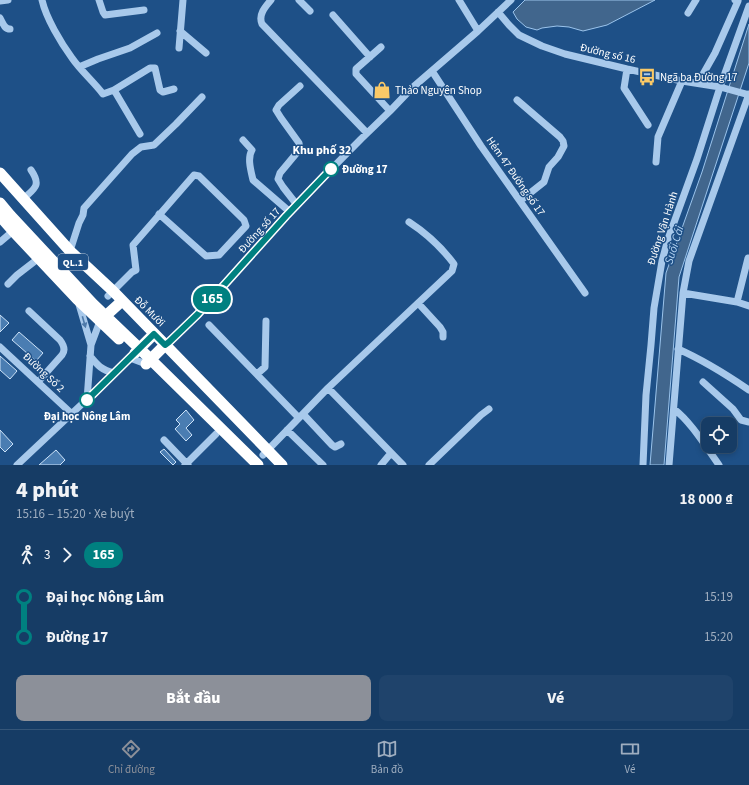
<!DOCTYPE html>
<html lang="vi">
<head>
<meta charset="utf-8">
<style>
	:root { --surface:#163c65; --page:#1f436b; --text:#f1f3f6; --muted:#9eadbf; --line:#355679; --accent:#8c9099 }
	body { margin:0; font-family:"Source Sans 3",sans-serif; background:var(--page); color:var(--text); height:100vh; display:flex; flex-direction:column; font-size:15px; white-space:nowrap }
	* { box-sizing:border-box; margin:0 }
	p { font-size:13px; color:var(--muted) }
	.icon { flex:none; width:22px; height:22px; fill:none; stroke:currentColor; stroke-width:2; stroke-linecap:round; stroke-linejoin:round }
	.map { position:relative; height:465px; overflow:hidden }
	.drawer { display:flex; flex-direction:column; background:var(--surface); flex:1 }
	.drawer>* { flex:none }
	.badge { padding:0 8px; border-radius:13px; font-size:14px; line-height:26px }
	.tools { position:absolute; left:701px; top:417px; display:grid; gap:8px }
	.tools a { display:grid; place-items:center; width:36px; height:36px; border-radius:8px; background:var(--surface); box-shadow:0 2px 6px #0003,0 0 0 1px var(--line); font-size:20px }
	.map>.badge { position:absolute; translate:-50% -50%; box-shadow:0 0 0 2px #fff }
	.legs { display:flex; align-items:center; gap:6px; height:44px; padding:0 16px; font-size:13px }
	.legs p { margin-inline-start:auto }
	.headline { display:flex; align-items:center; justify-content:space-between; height:68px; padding:0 16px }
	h1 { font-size:22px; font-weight:800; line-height:30px }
	.cta { display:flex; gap:8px; margin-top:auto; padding:8px 16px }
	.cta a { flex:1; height:46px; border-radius:8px; background:var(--accent); color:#fff; font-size:16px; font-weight:800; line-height:46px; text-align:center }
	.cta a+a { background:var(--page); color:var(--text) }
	ul { padding:0 16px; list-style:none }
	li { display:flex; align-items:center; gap:14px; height:40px; font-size:15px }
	li i { display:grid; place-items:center; width:6px; height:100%; margin:0 5px; background:currentColor }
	li i::after { content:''; width:10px; height:10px; margin:-5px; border:3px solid; border-radius:50%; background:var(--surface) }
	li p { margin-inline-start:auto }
	li:first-child i { background:linear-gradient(#0000 50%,currentColor 0) }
	li:last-child i { background:linear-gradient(currentColor 50%,#0000 0) }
	.dock { display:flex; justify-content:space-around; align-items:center; height:56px; border-top:1px solid var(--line); background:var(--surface); font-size:11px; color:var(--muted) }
	.dock a { display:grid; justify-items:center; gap:2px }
	.dock .on { color:var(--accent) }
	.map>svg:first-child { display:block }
	.water { fill:#41668d; stroke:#9bc4ec }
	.building { fill:#4a7db2; stroke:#cce2f8 }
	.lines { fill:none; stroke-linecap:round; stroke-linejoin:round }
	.minor { stroke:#a8c9eb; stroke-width:7 }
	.highway { stroke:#fff; stroke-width:11 }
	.oneway { fill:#4e7aaa }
	.line-1-casing { stroke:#fff; stroke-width:9 }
	.line-1 { stroke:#008080; stroke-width:6 }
	.stop-1-dot { fill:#fff; stroke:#008080; stroke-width:2 }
	.labels { text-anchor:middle; stroke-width:3; stroke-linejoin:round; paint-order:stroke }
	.shield { fill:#1e5087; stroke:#bccadb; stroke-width:1 }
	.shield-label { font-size:10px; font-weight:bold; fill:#fff }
	.street-label { font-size:11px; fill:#fff; stroke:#1e5087 }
	.poi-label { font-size:11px; fill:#fff; stroke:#1e5087; text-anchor:start }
	.stop-label { font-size:11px; font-weight:bold; fill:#fff; stroke:#1e5087; text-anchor:start }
	.neighbourhood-label { font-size:12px; font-weight:bold; fill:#fff; stroke:#1e5087 }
	.water-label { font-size:12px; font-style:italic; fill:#b3d3f2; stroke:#1e5087 }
</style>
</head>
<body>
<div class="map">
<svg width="749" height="465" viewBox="0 0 749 465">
	<rect width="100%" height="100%" fill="#1e5087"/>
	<!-- water -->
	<path class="water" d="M525,0H655L607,25L583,31L569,27L557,26L542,28L537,30L526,27L517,19L513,12Z
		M749,24V63L679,277L664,465H650L666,273L702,172Z"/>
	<!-- building -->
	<path class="building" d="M0,315L9,323L0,332Z
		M19,332L43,353L36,361L12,340Z
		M0,356L17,371L10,379L0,370Z
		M186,410L194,420L186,428L192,435L186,441L175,429L180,424L176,420Z
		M0,430L13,444L5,452L0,447Z
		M164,449L176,462L173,465L160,452Z
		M56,450L65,460L60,465H39Z"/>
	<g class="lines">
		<!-- minor -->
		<path class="minor" d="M42,0C46,18 61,43 72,58C81,71 93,81 103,94L114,90L150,68H155L160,90L163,92L174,89
			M99,0L103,12L105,15L144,10
			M271,0C265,7 258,15 262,24L367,133
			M299,0L310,11
			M459,0L478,31
			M0,1L8,0
			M498,12L509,25L519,35L542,46L565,54L627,69L682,81L720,87L749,95
			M688,13L696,0
			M333,15L370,57
			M0,18C3,23 4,29 10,29
			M180,31L206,53
			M381,47L356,69V74L390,111
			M179,48L183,0
			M79,67L98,59L130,48L157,33
			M627,69L624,88L648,125
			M432,71L481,146L585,293
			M698,83L715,53L738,1L735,0
			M114,90L140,134
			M517,100L560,137L563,141L564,146L558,157L549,167L544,182L520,201
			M243,140L252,150C247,158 251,171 253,180L290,212
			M656,162L658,137L682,81
			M23,199C34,189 42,186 31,170
			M297,205L283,187L278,179L280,173L300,149L299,143L281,118L276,110L279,105L300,86
			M0,242L13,231
			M70,251L79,223L83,215L84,208L132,154L141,147L154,145L176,124L202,97
			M8,284L17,275L39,258
			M683,293L737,302L749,306
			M108,296L132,272L136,270L133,245L194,175L199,176L244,220L246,226L219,255L206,256L159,214
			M78,301L91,345
			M737,302L748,258
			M418,303L440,327L443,332V337
			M29,311L60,340C63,344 66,350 62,355L38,382
			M209,325L299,418
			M165,345L198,314L286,215L361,139L390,111L412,88L478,31L511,0
			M0,347L72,414
			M678,349C703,360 727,375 749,390
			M90,356C98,366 102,370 114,373
			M130,358L146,364
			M257,374L265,367L266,321
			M703,382L733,409L741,420L749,422
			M328,388L403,465
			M87,400L91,345L100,321
			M674,409C691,422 706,447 719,465
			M303,414L332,445L335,447L341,444
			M287,430L323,465
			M164,440L188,465
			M263,455L328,388L452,271L454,264C442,248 426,233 409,222
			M17,465L99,388L134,353
			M185,465L216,434
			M381,465L391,453
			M429,465L481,415L489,409
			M643,465L646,395L651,345L654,308L662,261L668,239L697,159L720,87L749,6
			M669,465L683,293L689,261L749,94"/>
		<!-- highway -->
		<path class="highway" d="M0,173L70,251L113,291L282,465
			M0,203L10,215L93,304L139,348L258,465
			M0,216L13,231L77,299L119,339
			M100,321L122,301
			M135,353L154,334
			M146,364L165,345"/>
	</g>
	<!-- one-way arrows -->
	<defs><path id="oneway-solid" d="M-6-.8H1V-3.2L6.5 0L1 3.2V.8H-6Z"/></defs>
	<use class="oneway" href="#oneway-solid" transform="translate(84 322) rotate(74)"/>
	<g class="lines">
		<!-- line-1 casing -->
		<g class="line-1-casing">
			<path id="line-1" d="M87,400L154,334L165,345L169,342L198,314L286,216L331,169"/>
		</g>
		<!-- line-1 -->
		<use href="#line-1" class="line-1"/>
	</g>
	<!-- icons -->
	<defs>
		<g id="bus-bare" transform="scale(1.38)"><path d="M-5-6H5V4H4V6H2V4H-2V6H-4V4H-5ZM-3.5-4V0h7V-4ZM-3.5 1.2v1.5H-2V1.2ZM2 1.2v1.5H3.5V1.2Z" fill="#fac967" stroke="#1e5087" stroke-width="2.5" paint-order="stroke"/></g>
		<g id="shop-bare" transform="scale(1.38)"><path d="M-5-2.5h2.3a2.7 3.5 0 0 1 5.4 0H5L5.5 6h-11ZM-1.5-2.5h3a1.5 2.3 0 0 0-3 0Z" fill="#fac967" stroke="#1e5087" stroke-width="2.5" paint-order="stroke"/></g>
	</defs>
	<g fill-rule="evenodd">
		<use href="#bus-bare" x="647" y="77"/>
		<use href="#shop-bare" x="382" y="90"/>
	</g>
	<!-- markers -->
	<g class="stop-1-dot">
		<circle cx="331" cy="169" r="7"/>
		<circle cx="87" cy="400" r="7"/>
	</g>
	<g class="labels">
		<!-- shield labels -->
		<rect class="shield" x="58" y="254" width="30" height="16" rx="3"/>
		<g class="shield-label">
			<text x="73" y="266">QL.1</text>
		</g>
		<!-- street labels -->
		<g class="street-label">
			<text transform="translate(608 53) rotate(13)" y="4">Đường số 16</text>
			<text transform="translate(516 176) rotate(55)" y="4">Hẻm 47 Đường số 17</text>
			<text transform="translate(662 228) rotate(-72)" y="4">Đường Vận Hành</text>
			<text transform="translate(259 230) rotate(-48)" y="4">Đường số 17</text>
			<text transform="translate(150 311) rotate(45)" y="4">Đỗ Mười</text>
			<text transform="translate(44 372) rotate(43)" y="4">Đường Số 2</text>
		</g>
		<!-- poi labels -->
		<g class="poi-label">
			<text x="660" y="81">Ngã ba Đường 17</text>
			<text x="395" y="94">Thảo Nguyên Shop</text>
		</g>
		<!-- stop labels -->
		<g class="stop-label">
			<text x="342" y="173">Đường 17</text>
			<text x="87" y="420" text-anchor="middle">Đại học Nông Lâm</text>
		</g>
		<!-- neighbourhood labels -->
		<g class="neighbourhood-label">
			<text x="322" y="154">Khu phố 32</text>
		</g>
		<!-- water labels -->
		<g class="water-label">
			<text transform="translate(674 245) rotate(-73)" y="4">Suối Cái</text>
		</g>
	</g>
</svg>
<div class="tools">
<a><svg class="icon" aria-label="locate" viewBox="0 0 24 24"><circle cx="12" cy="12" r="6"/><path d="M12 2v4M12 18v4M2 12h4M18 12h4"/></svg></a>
</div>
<b class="badge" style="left:212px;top:299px;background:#008080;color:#fff">165</b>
</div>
<section class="drawer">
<div class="headline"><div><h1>4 phút</h1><p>15:16 – 15:20 · Xe buýt</p></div><b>18 000 ₫</b></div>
<div class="legs"><svg class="icon" aria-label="walk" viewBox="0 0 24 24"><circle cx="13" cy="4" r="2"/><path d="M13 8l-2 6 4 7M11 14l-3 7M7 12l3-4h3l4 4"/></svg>3<svg class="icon" aria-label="forward" viewBox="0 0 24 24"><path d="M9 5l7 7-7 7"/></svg><b class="badge" style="background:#008080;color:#fff">165</b></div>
<ul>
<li><i style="color:#008080"></i><b>Đại học Nông Lâm</b><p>15:19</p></li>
<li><i style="color:#008080"></i><b>Đường 17</b><p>15:20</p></li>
</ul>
<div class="cta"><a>Bắt đầu</a><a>Vé</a></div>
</section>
<nav class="dock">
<a class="on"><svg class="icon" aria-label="directions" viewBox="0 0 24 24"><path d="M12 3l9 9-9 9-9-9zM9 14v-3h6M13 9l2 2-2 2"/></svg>Chỉ đường</a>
<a><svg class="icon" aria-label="map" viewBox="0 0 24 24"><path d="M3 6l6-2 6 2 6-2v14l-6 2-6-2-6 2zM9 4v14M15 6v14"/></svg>Bản đồ</a>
<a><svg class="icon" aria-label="tickets" viewBox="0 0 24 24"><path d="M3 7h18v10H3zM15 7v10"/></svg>Vé</a>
</nav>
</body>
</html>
